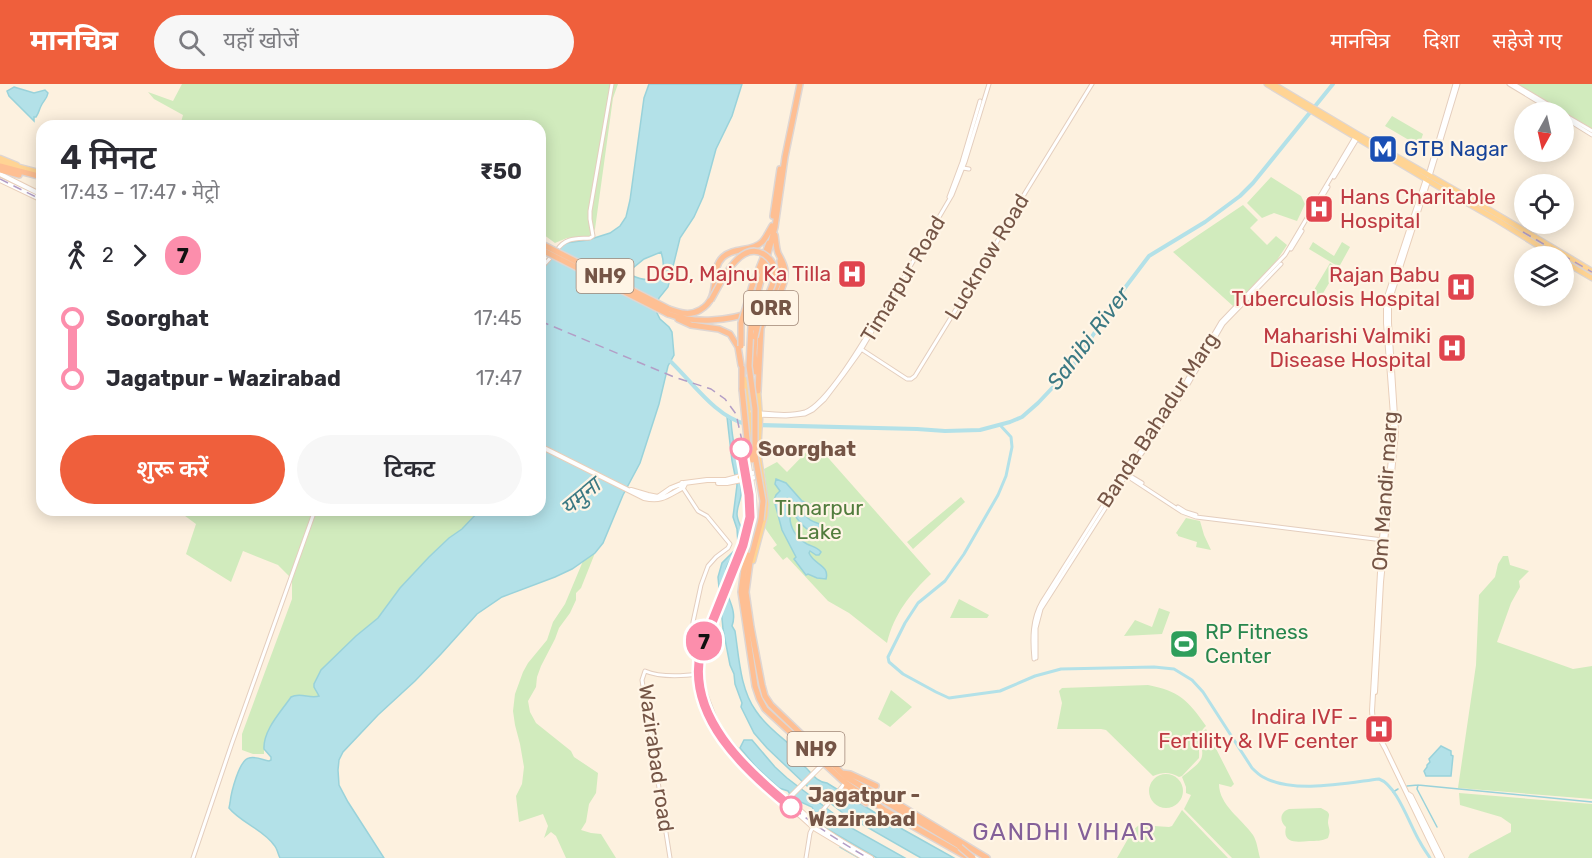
<!DOCTYPE html>
<html lang="hi">
<head>
<meta charset="utf-8">
<style>
	:root { --surface:#fff; --page:#f7f7f7; --text:#2b2b33; --muted:#7c7c81; --accent:#ef5f3c }
	body { margin:0; font-family:Rubik,"Noto Sans Devanagari",sans-serif; background:var(--page); color:var(--text); height:100vh; display:flex; flex-direction:column; font-size:22px; white-space:nowrap }
	* { box-sizing:border-box; margin:0 }
	p { font-size:20px; color:var(--muted) }
	.icon { flex:none; width:33px; height:33px; fill:none; stroke:currentColor; stroke-width:2; stroke-linecap:round; stroke-linejoin:round }
	.map { position:relative; flex:1; overflow:hidden }
	.panel { position:absolute; left:36px; top:36px; width:510px; height:396px; display:flex; flex-direction:column; background:var(--surface); border-radius:18px; box-shadow:0 3px 15px #0003 }
	.panel>* { flex:none }
	.badge { padding:0 12px; border-radius:20px; font-size:21px; line-height:39px }
	.needle { width:39px; rotate:188deg }
	.tools { position:absolute; left:1514px; top:18px; display:grid; gap:12px }
	.tools a { display:grid; place-items:center; width:60px; height:60px; border-radius:50%; background:var(--surface); box-shadow:0 3px 15px #0003; font-size:30px }
	.map>.badge { position:absolute; translate:-50% -50%; box-shadow:0 0 0 3px #fff }
	.legs { display:flex; align-items:center; gap:9px; height:66px; padding:0 24px; font-size:20px }
	.legs p { margin-inline-start:auto }
	.overview { display:flex; align-items:center; justify-content:space-between; height:102px; padding:0 24px }
	h1 { font-size:33px; font-weight:600; line-height:45px }
	.button { display:flex; gap:12px; margin-top:auto; padding:12px 24px }
	.button a { flex:1; height:69px; border-radius:36px; background:var(--accent); color:#fff; font-size:24px; font-weight:600; line-height:69px; text-align:center }
	.button a+a { background:var(--page); color:var(--text) }
	ul { padding:0 24px; list-style:none }
	li { display:flex; align-items:center; gap:21px; height:60px; font-size:22px }
	li i { display:grid; place-items:center; width:9px; height:100%; margin:0 8px; background:currentColor }
	li i::after { content:''; width:15px; height:15px; margin:-8px; border:4px solid; border-radius:50%; background:var(--surface) }
	li p { margin-inline-start:auto }
	li:first-child i { background:linear-gradient(#0000 50%,currentColor 0) }
	li:last-child i { background:linear-gradient(currentColor 50%,#0000 0) }
	header { display:flex; align-items:center; gap:36px; box-sizing:border-box; height:84px; padding:0 30px; background:var(--accent); color:#fff }
	header strong { font-size:28px }
	nav { display:flex; gap:33px; margin-inline-start:auto; font-size:21px }
	.search { width:420px; height:54px; background:var(--page); display:flex; align-items:center; gap:15px; box-sizing:border-box; padding:0 21px; border-radius:33px; color:var(--muted); font-size:22px }
	.map>svg:first-child { display:block }
	.green { fill:#d1ebbd }
	.water { fill:#b3e1e8; stroke:#99d2da; stroke-width:1.5; fill-rule:evenodd }
	.lines { fill:none; stroke-linecap:round; stroke-linejoin:round }
	.stream { stroke:#99d2da; stroke-width:1.5 }
	.canal { stroke:#b3e1e8; stroke-width:3 }
	.river { stroke:#b3e1e8; stroke-width:4 }
	.tertiary-casing { stroke:#e4cebe; stroke-width:5 }
	.secondary-casing { stroke:#e9cfba; stroke-width:6 }
	.primary-casing { stroke:#ded6d3; stroke-width:7 }
	.trunk-casing { stroke:#ded6d3; stroke-width:8 }
	.tertiary { stroke:#fff; stroke-width:3 }
	.secondary { stroke:#fff; stroke-width:4 }
	.primary { stroke:#ffd494; stroke-width:4.5 }
	.trunk { stroke:#febf93; stroke-width:5 }
	.rail { stroke:#b39ec6; stroke-width:1.5; stroke-dasharray:9 6; stroke-linecap:butt }
	.trunk-bridge-casing { stroke:#ded6d3; stroke-width:8; stroke-linecap:butt }
	.trunk-bridge { stroke:#febf93; stroke-width:5 }
	.line-1-casing { stroke:#fff; stroke-width:14 }
	.line-1 { stroke:#fc8eac; stroke-width:9 }
	.stop-1-dot { fill:#fff; stroke:#fc8eac; stroke-width:3 }
	.labels { text-anchor:middle; stroke-width:4.5; stroke-linejoin:round; paint-order:stroke }
	.shield { fill:#fff5e6; stroke:#9e8576; stroke-width:1.5 }
	.shield-label { font-size:20px; font-weight:bold; fill:#755546 }
	.transit-label { font-size:21px; fill:#164399; stroke:#fff5e6; text-anchor:start }
	.health-label { font-size:21px; fill:#be3a42; stroke:#fff5e6; text-anchor:end }
	.street-label { font-size:21px; fill:#755546; stroke:#fff5e6 }
	.stop-label { font-size:21px; font-weight:bold; fill:#755546; stroke:#fff5e6; text-anchor:start }
	.park-label { font-size:21px; fill:#517c3d; stroke:#fff5e6 }
	.leisure-label { font-size:21px; fill:#27864d; stroke:#fff5e6; text-anchor:start }
	.water-label { font-size:22px; font-style:italic; fill:#3b7983; stroke:#fff5e6 }
	.quarter-label { font-size:24px; letter-spacing:1.5px; fill:#846099; stroke:#fff5e6 }
</style>
</head>
<body>
<header>
<strong>मानचित्र</strong>
<div class="search"><svg class="icon" aria-label="search" viewBox="0 0 24 24"><circle cx="10" cy="10" r="6"/><path d="M15 15l6 6"/></svg>यहाँ खोजें</div>
<nav><a>मानचित्र</a><a>दिशा</a><a>सहेजे गए</a></nav>
</header>
<div class="map">
<svg width="1592" height="774" viewBox="0 0 1592 774">
	<rect width="100%" height="100%" fill="#fdf1df"/>
	<!-- green -->
	<path class="green" d="M182,0H618L613,14L595,145L591,152L567,154L555,159L540,148V42H180L183,31L154,15L148,8L173,17Z
		M1516,0H1592V47Z
		M1392,32L1423,50L1419,62L1385,42Z
		M1271,93L1301,112L1305,120L1297,137L1274,129L1262,134L1247,119Z
		M1243,121L1258,136L1250,144L1267,161L1276,152L1287,161L1271,185L1233,222L1173,168Z
		M1313,158L1334,172L1342,158L1350,163L1339,183L1309,165Z
		M1330,179L1338,184L1316,221L1308,216Z
		M815,359L931,490C910,510 894,530 887,559L849,529L828,517L787,473L783,476L773,464L777,461L765,444L768,416L764,385L777,378L787,388Z
		M961,413L965,418L913,465L907,458Z
		M177,426H469L476,430L462,445L449,454L429,473L400,504L378,534L356,552L319,609V612C312,614 302,610 291,613C278,631 264,648 264,670H253L242,666V650L292,515V495L278,481L243,467L231,498L186,470L196,440Z
		M1186,434L1200,437L1204,451L1211,466L1196,463L1197,458L1178,452V451L1176,449Z
		M595,469L581,504L576,509V516L570,529L559,544L555,555L541,582L537,593L536,603L528,617L530,628L536,639L571,667L574,673L598,689L596,709L589,720L586,738L581,746L591,749L601,750L616,774H566L556,752L551,748L544,754L548,742L543,730L519,738L516,712L522,700L524,683L520,660L515,641L513,627L515,610L523,588L528,579L547,556L553,538L565,520L583,477Z
		M1503,472H1508L1510,481L1529,487L1519,497L1520,503L1511,519L1497,558L1573,585L1592,582V715L1458,704L1476,581L1479,511L1495,493L1498,480Z
		M959,515L989,531L987,534H950Z
		M1159,524L1170,528L1162,550L1124,552L1135,536L1152,543Z
		M1148,601C1179,607 1188,616 1206,642C1195,652 1200,661 1199,674L1182,692L1179,693C1170,688 1163,688 1153,692L1106,646L1101,645H1057L1062,619L1059,607L1062,604Z
		M891,606L912,623L890,643L878,635Z
		M1206,645L1234,700L1231,703L1219,700C1219,721 1242,735 1253,751C1257,757 1258,767 1260,774H1232L1184,725L1191,711L1186,709V703L1182,693C1187,688 1201,680 1202,672C1204,661 1195,656 1206,645Z
		M1149 707a17 17 0 1 1 34 0a17 17 0 1 1-34 0Z
		M1459,709L1592,720V774H1468L1470,770L1511,748V740L1501,733L1460,721Z
		M1321,724C1333,730 1328,730 1328,739C1329,746 1331,746 1328,754C1322,757 1316,757 1309,757C1297,758 1282,760 1286,743C1279,737 1280,728 1289,725Z
		M1182,726L1228,774H1117L1133,746L1139,741L1169,743L1172,742Z"/>
	<!-- water -->
	<path class="water" d="M649,0H742L732,32L716,65L703,113L694,133L680,154L668,203L659,214L656,223L657,229L660,235L669,243L672,248L674,271L668,282L659,320L640,379L623,411L603,459L595,469L572,485L555,493L502,513L477,530L441,570L415,597L378,631L343,668L339,676L338,686L339,701L348,718L384,774H280C278,770 277,764 274,761C263,745 241,739 229,724L230,719C231,709 239,676 249,674C255,672 263,676 269,677L271,676V673L264,665C263,646 281,628 291,613C300,608 310,615 319,612L314,603V600L321,586L356,552L378,534L400,504L429,473L449,454L462,445L480,426H540V189L549,174L565,159L588,156L610,149L620,142L626,133L630,116L644,14ZM661,168C669,192 654,202 631,191L633,184L644,175Z
		M14,3L34,9L45,6L48,9C47,15 43,17 41,22C39,26 39,29 36,33H34V37L9,12L7,7Z
		M727,333L731,336C732,360 740,383 741,407C742,414 737,422 737,430C737,439 746,448 743,457C740,468 728,475 726,485L731,492V507L728,512C732,522 736,531 732,542L735,547C739,573 740,605 756,627C767,644 785,655 799,669L804,675V682C811,688 816,698 827,699L895,741L954,774H921L844,730L819,710L820,709L807,702L767,664L754,649L741,623L742,619L735,600L734,590L730,581L723,545L718,493L722,479L735,466L738,460L737,445L733,433L737,401L732,377Z
		M776,395L786,399L802,417L820,424L821,426L819,430L807,429L805,430C809,439 819,438 825,443V449L822,452C808,448 801,441 794,430H790C789,443 796,454 807,460C813,463 817,463 821,468L819,471H816L810,467L809,469C814,481 830,481 826,495L817,494L808,490L806,491L794,475L796,473L782,446L774,416L776,411L780,407L775,400Z
		M744,656H752L775,683L787,694L838,733L846,741L905,774H877L870,770L822,742L812,723L801,718L796,720L788,707L779,704L756,683L740,664Z
		M1441,662L1451,667V671L1453,672L1451,692H1426L1424,687L1427,683V681L1430,678L1429,675Z"/>
	<g class="lines">
		<!-- stream -->
		<path class="stream" d="M1418,701L1417,705L1437,743
			M1407,702L1418,701L1592,718
			M1393,708L1398,705
			M840,763L859,774"/>
		<!-- canal -->
		<path class="canal" d="M1000,341L1011,353L1012,363L1006,392L998,411L964,470L945,497L918,519L905,539L888,573L889,578L903,590L936,608L949,614L1000,607L1035,592L1061,585L1154,583L1174,585L1192,596L1203,608L1252,684C1255,687 1259,691 1263,693C1293,710 1346,699 1379,695C1397,701 1410,742 1420,758C1423,764 1427,769 1430,774"/>
		<!-- river -->
		<path class="river" d="M668,275C691,296 715,333 746,340
			M757,341L917,345L945,347L980,346L1010,338L1022,333L1038,319L1072,283L1118,213L1149,172L1205,138L1240,112L1253,99L1333,0"/>
		<!-- tertiary casing -->
		<g class="tertiary-casing">
			<path id="tertiary" d="M1509,0L1555,28
				M1514,0L1561,28
				M1563,30L1592,47
				M1563,33L1592,51
				M963,84L969,85
				M1428,91L1455,0
				M1430,92L1458,0
				M1334,93L1357,55
				M949,113L962,78L980,17
				M1316,123L1328,103
				M1291,165L1302,147
				M557,166C566,153 576,155 590,154L593,152L590,135V127L612,0
				M540,185L553,171
				M861,265L907,295H911L915,292L990,170L1025,109L1092,0
				M749,328C766,329 788,333 805,328C829,319 869,248 883,225
				M749,331L786,332L805,330L813,326L824,316L843,291L861,266L952,111L965,78L989,0
				M1138,375L1183,309L1223,240L1281,180
				M1127,390L1142,399
				M1127,392L1182,428L1196,433L1383,456
				M683,404L698,427L707,432L730,460L728,464L716,473L708,482L701,501L693,538L701,598L719,645L775,710L785,718
				M1178,423L1186,428L1196,431
				M1036,574V544L1041,525L1129,387
				M1034,575C1032,555 1032,535 1042,518L1102,423L1173,320L1221,238L1285,171L1355,53
				M774,706L788,715
				M193,774L232,659L315,426
				M670,774L642,596L645,587C661,594 684,592 700,590
				M806,774L810,749L818,732L845,699"/>
		</g>
		<!-- secondary casing -->
		<g class="secondary-casing">
			<path id="secondary" d="M0,90L42,111
				M1426,95L1386,216V239L1393,331V358L1382,454L1372,627C1372,642 1378,651 1385,664L1438,774
				M0,96L42,116
				M540,362L644,414C662,418 667,412 682,404
				M682,399L685,400L683,404L681,402Z
				M684,399L707,396H726L760,387
				M718,399H727L761,392
				M631,406L648,411L658,413L671,404L681,400
				M1390,410L1396,348L1389,239V218L1428,97
				M1375,608L1381,498L1389,418
				M823,680L785,718L814,744L864,774
				M1408,710L1411,712L1442,774
				M788,715C815,742 838,756 871,774"/>
		</g>
		<!-- primary casing -->
		<g class="primary-casing">
			<path id="primary" d="M1267,0L1439,103L1497,136L1555,172
				M1273,0L1357,50L1488,125L1592,187
				M0,74L17,81
				M0,78L42,89
				M1563,177L1592,194
				M744,295L749,331V352
				M740,393L744,389L746,383
				M753,477L765,432L766,420L758,368L760,335L758,307
				M744,479C745,462 754,446 754,428C755,406 746,386 748,363"/>
		</g>
		<!-- trunk casing -->
		<g class="trunk-casing">
			<path id="trunk" d="M0,82L42,93
				M0,86L19,91
				M773,132L780,85
				M752,202L769,159
				M756,215L775,143L785,73L800,0
				M767,218C777,205 782,193 780,177
				M669,225C680,229 690,232 700,226C723,213 708,187 723,173C734,163 752,168 762,158C766,154 769,147 772,142
				M668,230C695,240 729,237 755,227
				M678,235L691,241L719,245L730,250L738,263L741,281
				M755,253L754,269L756,288
				M742,284V305
				M758,307L761,244C767,225 787,207 785,187C785,181 781,175 778,169C776,163 776,157 775,151
				M761,436L750,478L746,508L751,543L762,601L765,612L771,621L846,693L861,702L893,717L987,774
				M748,471L744,485L741,508L755,602L759,614L765,625L843,697L886,727L969,774
				M842,689L850,690L876,702
				M847,701L846,704L866,719
				M881,715L963,764"/>
		</g>
		<!-- tertiary -->
		<use href="#tertiary" class="tertiary"/>
		<!-- secondary -->
		<use href="#secondary" class="secondary"/>
		<!-- primary -->
		<use href="#primary" class="primary"/>
		<!-- trunk -->
		<use href="#trunk" class="trunk"/>
		<!-- rail -->
		<path class="rail" d="M0,95L42,116
			M1523,148L1592,188
			M540,237L674,293L711,305L725,315L736,330L754,410L755,426L751,448L703,566C683,654 803,737 868,774"/>
		<!-- trunk-bridge casing -->
		<g class="trunk-bridge-casing">
			<path id="trunk-bridge" d="M540,159L669,225
				M540,165L668,230
				M756,215L751,242L749,282L755,325V371L763,417L761,436
				M711,216C721,199 740,154 765,171C772,176 776,183 775,191C773,206 758,228 754,244
				M755,253L758,240
				M741,262V239L752,202
				M742,305L747,355L752,376
				M960,763L973,774"/>
		</g>
		<!-- trunk-bridge -->
		<use href="#trunk-bridge" class="trunk-bridge"/>
	</g>
	<g class="lines">
		<!-- line-1 casing -->
		<g class="line-1-casing">
			<path id="line-1" d="M741,365L749,411L750,433L743,461L701,566C685,631 745,686 791,723"/>
		</g>
		<!-- line-1 -->
		<use href="#line-1" class="line-1"/>
	</g>
	<!-- icons -->
	<defs>
		<g id="metro-square" transform="scale(1.5)"><rect x="-9" y="-9" width="18" height="18" rx="4" fill="#1a4fb4" stroke="#fff5e6"/><path d="M-5.5 5V-5H-3L0 0L3-5H5.5V5H3V-.5L0 4L-3-.5V5Z" fill="#fff"/></g>
		<g id="hospital-square" transform="scale(1.5)"><rect x="-9" y="-9" width="18" height="18" rx="4" fill="#e0444e" stroke="#fff5e6"/><path d="M-5-5h3v3.5h4V-5h3V5h-3V1.5h-4V5h-3Z" fill="#fff"/></g>
		<g id="stadium-square" transform="scale(1.5)"><rect x="-9" y="-9" width="18" height="18" rx="4" fill="#2e9e5b" stroke="#fff5e6"/><path d="M0-5a6.5 5 0 1 0 0 10a6.5 5 0 1 0 0-10ZM-3.5-1.8h7v3.6h-7Z" fill="#fff"/></g>
	</defs>
	<g fill-rule="evenodd">
		<use href="#metro-square" x="1383" y="65"/>
		<use href="#hospital-square" x="1319" y="125"/>
		<use href="#hospital-square" x="852" y="190"/>
		<use href="#hospital-square" x="1461" y="203"/>
		<use href="#hospital-square" x="1452" y="264"/>
		<use href="#stadium-square" x="1184" y="560"/>
		<use href="#hospital-square" x="1379" y="645"/>
	</g>
	<!-- markers -->
	<g class="stop-1-dot">
		<circle cx="741" cy="365" r="10"/>
		<circle cx="791" cy="723" r="10"/>
	</g>
	<g class="labels">
		<!-- shield labels -->
		<g class="shield">
			<rect x="576.5" y="175" width="57" height="34" rx="4.5"/>
			<rect x="744" y="207" width="54" height="34" rx="4.5"/>
			<rect x="787.5" y="648" width="57" height="34" rx="4.5"/>
		</g>
		<g class="shield-label">
			<text x="605" y="199">NH9</text>
			<text x="771" y="231">ORR</text>
			<text x="816" y="672">NH9</text>
		</g>
		<!-- transit labels -->
		<g class="transit-label">
			<text x="1404" y="72">GTB Nagar</text>
		</g>
		<!-- health labels -->
		<g class="health-label">
			<text x="1340" y="120" text-anchor="start">Hans Charitable<tspan x="1340" dy="24">Hospital</tspan></text>
			<text x="831" y="197">DGD, Majnu Ka Tilla</text>
			<text x="1440" y="198">Rajan Babu<tspan x="1440" dy="24">Tuberculosis Hospital</tspan></text>
			<text x="1431" y="259">Maharishi Valmiki<tspan x="1431" dy="24">Disease Hospital</tspan></text>
			<text x="1358" y="640">Indira IVF -<tspan x="1358" dy="24">Fertility &amp; IVF center</tspan></text>
		</g>
		<!-- street labels -->
		<g class="street-label">
			<text transform="translate(987 173) rotate(-59)" y="7">Lucknow Road</text>
			<text transform="translate(903 195) rotate(-59)" y="7">Timarpur Road</text>
			<text transform="translate(1158 336) rotate(-57)" y="7">Banda Bahadur Marg</text>
			<text transform="translate(1385 407) rotate(-86)" y="7">Om Mandir marg</text>
			<text transform="translate(656 674) rotate(82)" y="7">Wazirabad road</text>
		</g>
		<!-- stop labels -->
		<g class="stop-label">
			<text x="758" y="372">Soorghat</text>
			<text x="808" y="718">Jagatpur -<tspan x="808" dy="24">Wazirabad</tspan></text>
		</g>
		<!-- park labels -->
		<g class="park-label">
			<text x="819" y="431">Timarpur<tspan x="819" dy="24">Lake</tspan></text>
		</g>
		<!-- leisure labels -->
		<g class="leisure-label">
			<text x="1205" y="555">RP Fitness<tspan x="1205" dy="24">Center</tspan></text>
		</g>
		<!-- water labels -->
		<g class="water-label">
			<text transform="translate(1088 254) rotate(-53)" y="8">Sahibi River</text>
			<text transform="translate(580 412) rotate(-40)" y="8">यमुना</text>
		</g>
		<!-- quarter labels -->
		<g class="quarter-label">
			<text x="1064" y="756">GANDHI VIHAR</text>
		</g>
	</g>
</svg>
<div class="tools">
<a><svg class="needle" viewBox="-14 -14 28 28"><path d="M0-13l5 13h-10z" fill="#e53935"/><path d="M0 13l5-13h-10z" fill="#7c7c81"/></svg></a>
<a><svg class="icon" aria-label="locate" viewBox="0 0 24 24"><circle cx="12" cy="12" r="6"/><path d="M12 2v4M12 18v4M2 12h4M18 12h4"/></svg></a>
<a><svg class="icon" aria-label="layers" viewBox="0 0 24 24"><path d="M12 4l9 5-9 5-9-5zM3 14l9 5 9-5"/></svg></a>
</div>
<b class="badge" style="left:704px;top:557px;background:#fc8eac;color:#111">7</b>
<section class="panel">
<div class="overview"><div><h1>4 मिनट</h1><p>17:43 – 17:47 · मेट्रो</p></div><b>₹50</b></div>
<div class="legs"><svg class="icon" aria-label="walk" viewBox="0 0 24 24"><circle cx="13" cy="4" r="2"/><path d="M13 8l-2 6 4 7M11 14l-3 7M7 12l3-4h3l4 4"/></svg>2<svg class="icon" aria-label="forward" viewBox="0 0 24 24"><path d="M9 5l7 7-7 7"/></svg><b class="badge" style="background:#fc8eac;color:#111">7</b></div>
<ul>
<li><i style="color:#fc8eac"></i><b>Soorghat</b><p>17:45</p></li>
<li><i style="color:#fc8eac"></i><b>Jagatpur - Wazirabad</b><p>17:47</p></li>
</ul>
<div class="button"><a>शुरू करें</a><a>टिकट</a></div>
</section>
</div>
</body>
</html>
